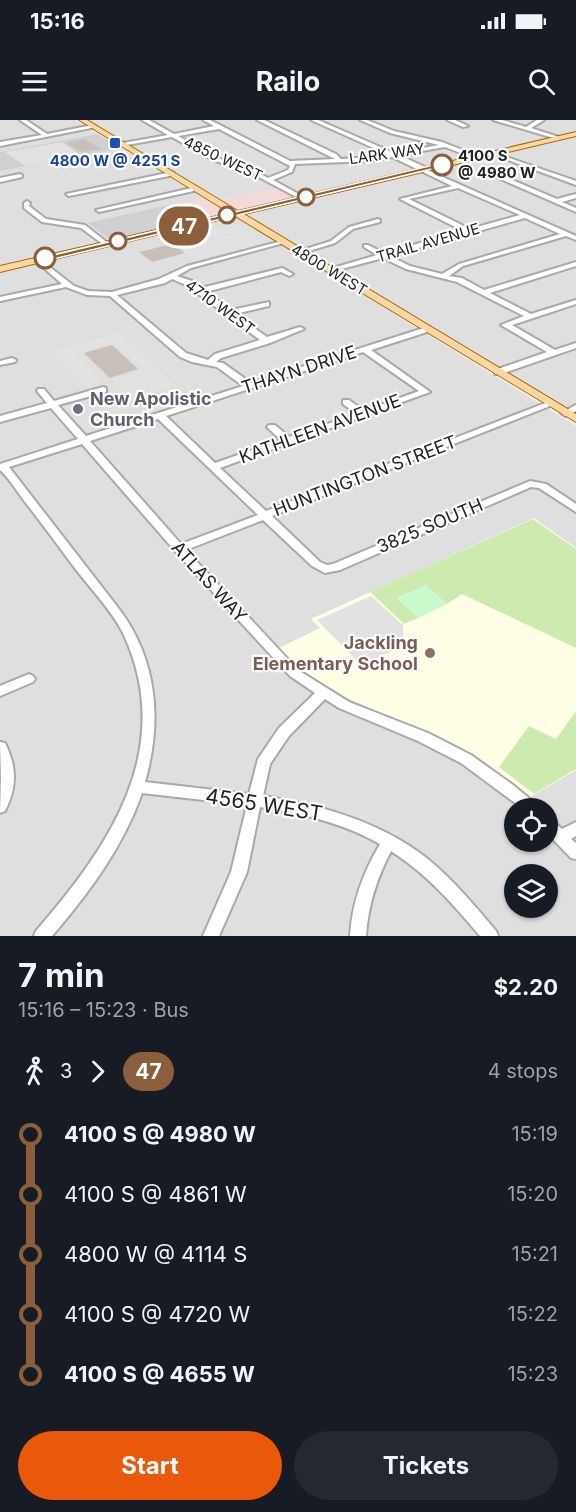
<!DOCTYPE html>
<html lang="en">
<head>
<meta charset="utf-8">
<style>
	:root { --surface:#171b24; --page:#242831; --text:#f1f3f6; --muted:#9ea1a6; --accent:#ea580c }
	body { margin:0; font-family:Inter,sans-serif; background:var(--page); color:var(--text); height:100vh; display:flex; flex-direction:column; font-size:22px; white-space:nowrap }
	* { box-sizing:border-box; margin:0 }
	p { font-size:20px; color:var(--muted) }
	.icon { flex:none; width:33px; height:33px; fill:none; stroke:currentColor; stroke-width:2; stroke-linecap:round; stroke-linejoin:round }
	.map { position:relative; height:816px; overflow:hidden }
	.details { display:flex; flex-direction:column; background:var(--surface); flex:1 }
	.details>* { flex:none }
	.badge { padding:0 12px; border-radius:20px; font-size:21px; line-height:39px }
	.controls { position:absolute; left:504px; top:678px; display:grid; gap:12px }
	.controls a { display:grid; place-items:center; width:54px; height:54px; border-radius:50%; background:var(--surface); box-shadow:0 2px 4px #0004; font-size:30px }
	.map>.badge { position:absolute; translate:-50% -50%; box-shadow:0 0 0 3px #fff }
	.legs { display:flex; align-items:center; gap:9px; height:66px; padding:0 18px; font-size:20px }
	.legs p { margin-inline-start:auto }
	.overview { display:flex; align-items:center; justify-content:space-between; height:102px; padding:0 18px }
	h1 { font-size:33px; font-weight:700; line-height:45px }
	.action { display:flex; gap:12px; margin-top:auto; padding:12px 18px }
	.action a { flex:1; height:69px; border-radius:36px; background:var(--accent); color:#fff; font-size:24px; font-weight:700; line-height:69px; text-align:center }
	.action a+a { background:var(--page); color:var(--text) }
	ul { padding:0 18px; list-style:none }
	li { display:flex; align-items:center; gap:21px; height:60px; font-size:22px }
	li i { display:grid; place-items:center; width:9px; height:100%; margin:0 8px; background:currentColor }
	li i::after { content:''; width:15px; height:15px; margin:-8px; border:4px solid; border-radius:50%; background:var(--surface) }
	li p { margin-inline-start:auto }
	li:first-child i { background:linear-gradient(#0000 50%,currentColor 0) }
	li:last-child i { background:linear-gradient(currentColor 50%,#0000 0) }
	.status { display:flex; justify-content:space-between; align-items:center; height:42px; padding:0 30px; background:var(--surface); direction:ltr }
	.status svg { height:16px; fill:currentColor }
	header { display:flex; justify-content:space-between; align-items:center; height:78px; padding:0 18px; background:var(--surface); font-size:27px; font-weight:700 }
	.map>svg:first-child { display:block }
	.residential { fill:#e0dfdf; fill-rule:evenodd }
	.commercial { fill:#f2dad9 }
	.education { fill:#ffffe5 }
	.religious { fill:#d0d0d0 }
	.grass { fill:#cdebb0 }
	.park { fill:#c8facc }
	.parking { fill:#e2e2e2 }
	.building { fill:#c7bfb8 }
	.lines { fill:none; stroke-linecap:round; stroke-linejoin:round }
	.minor-casing { stroke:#a9a9a9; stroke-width:4 }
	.major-casing { stroke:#a06b00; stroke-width:2 }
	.minor { fill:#fff; fill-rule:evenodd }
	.major { fill:#fcd6a4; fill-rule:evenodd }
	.line-1 { fill:#8b5e3c; stroke:#fff; stroke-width:1.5 }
	.transit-dot { fill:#1a4fb4; stroke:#fff; stroke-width:2 }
	.stop-1-dot { fill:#fff; stroke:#8b5e3c; stroke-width:3 }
	.worship-dot { fill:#6b7280; stroke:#fff; stroke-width:2 }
	.education-dot { fill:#8d6e63; stroke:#fff; stroke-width:2 }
	.labels { text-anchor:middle; stroke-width:4.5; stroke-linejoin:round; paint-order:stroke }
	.far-street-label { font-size:15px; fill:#222; stroke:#fff }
	.far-stop-label { font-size:15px; font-weight:bold; fill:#222; stroke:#fff; text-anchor:start }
	.far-transit-label { font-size:15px; font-weight:bold; fill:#164399; stroke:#fff }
	.street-label { font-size:18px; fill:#222; stroke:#fff }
	.worship-label { font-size:18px; font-weight:bold; fill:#5b616d; stroke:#fff; text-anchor:start }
	.education-label { font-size:18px; font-weight:bold; fill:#785e54; stroke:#fff; text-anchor:end }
	.near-street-label { font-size:21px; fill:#222; stroke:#fff }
</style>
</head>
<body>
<div class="status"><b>15:16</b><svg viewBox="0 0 49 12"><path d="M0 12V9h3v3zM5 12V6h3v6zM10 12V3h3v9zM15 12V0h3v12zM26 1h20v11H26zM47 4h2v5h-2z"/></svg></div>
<header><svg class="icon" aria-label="menu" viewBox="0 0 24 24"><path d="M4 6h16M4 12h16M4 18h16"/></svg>Railo<svg class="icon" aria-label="search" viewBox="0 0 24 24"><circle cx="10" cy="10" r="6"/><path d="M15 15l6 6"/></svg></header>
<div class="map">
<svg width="576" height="816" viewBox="0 0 576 816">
	<rect width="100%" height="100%" fill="#f2efe9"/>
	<!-- residential -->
	<path class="residential" d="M0,0H75L226,92L0,145Z
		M89,0H576V11L239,90Z
		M576,16V292L247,94Z
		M226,98L240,99L576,306V816H0V152ZM514,688H548V722H514ZM514,754H548V788H514Z"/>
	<!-- commercial -->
	<path class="commercial" d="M277,67L295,76L239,90L221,80Z
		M201,77L226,92L202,98L178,83Z"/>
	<!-- education -->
	<path class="education" d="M534,398L576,428V650L530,677L501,654L460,628L336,573L310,556L279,528L320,508L311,499Z"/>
	<!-- religious -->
	<path class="religious" d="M98,14L120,28L0,51V32Z
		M178,83L202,98L110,120L88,103Z"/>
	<!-- grass -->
	<path class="grass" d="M533,399L576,429V528L462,474L447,484L426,465L398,478L418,498L404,504L370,472Z
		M576,591V649L534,674L499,647L529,606L556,619Z"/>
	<!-- park -->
	<path class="park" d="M426,465L447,484L418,498L397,479Z"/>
	<!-- parking -->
	<path class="parking" d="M62,22L80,35L25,46L5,32Z
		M213,104L222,110L241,105L248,109L206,119L191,109Z
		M189,110L205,121L248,110L267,122L196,140L172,123L174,119L169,115Z
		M118,214L176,265L123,282L118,277L119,266L112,260L145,250L115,222L73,233L102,262L86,267L52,232Z
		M371,476L403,505L404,525L362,546L317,500Z"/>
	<!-- building -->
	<path class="building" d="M85,19L101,29L81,32L66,23Z
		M172,124L185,133L152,142L139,132Z
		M112,225L138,249L110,258L84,233Z"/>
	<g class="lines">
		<!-- minor casing -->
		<g class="minor-casing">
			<path id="minor" d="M20,0H26L47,14L93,5L96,7L0,26V22L42,15Z
				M142,0H149L174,14L214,6L203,0H210L290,41L335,39L257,0H264L336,34L341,39L371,37L387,34L311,0H318L394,33L439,25L390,13L360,0H367L394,11L442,22L478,36V38H474L445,27L399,35L427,48V50L576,116V120L566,116L463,146L449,156L462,158L484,170L576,142V146L490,173L531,194L576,180V184L512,205L555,230L576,223V228L501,254H495V250L547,232L501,205L524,196L457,162L406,149L383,138L330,152L326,150L377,135L364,127V125H368L384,133L463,111L400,79L452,66L392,37L371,41L295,44L292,52L273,60L304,77L305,78L302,80L251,53L213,40L172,17L121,26L123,23L168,15ZM219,9L290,46L288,50L268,58L255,51L217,38L178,16ZM458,68L520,95L470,109L409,79ZM525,98L560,114L459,144L442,154L410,146L390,136Z
				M447,0H455L468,6L463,7Z
				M493,0H502L526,7L537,0H544L531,8L562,18L557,19Z
				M492,32L576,61V65L492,34Z
				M491,51L557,79L576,74V78L562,82L576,88V92L489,54L488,53Z
				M172,52L174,53V55L69,76L66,74Z
				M20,54L22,55V57L0,62V58Z
				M196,67L199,69L198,70L99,92L96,90Z
				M27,81L30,83L29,86L46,99L85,105L109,124L104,125L81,108L42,102L24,88V83Z
				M378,99L380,100V102L353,109L335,123L299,134L296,132L331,121L349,107Z
				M282,121L287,122L191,148L177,156L192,161L201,168L282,148L293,154L289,156L281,152L206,172L231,190L269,182V186L235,194L267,217L300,207L304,209L270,223L221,238L216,242L223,243L251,263L427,207H430V211L371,230L430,272L220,348L266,391L548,282H554L555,284L272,396L320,442L327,445L333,444L530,361L546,364L576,384V392L539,368L531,367L340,450L325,453L312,446L263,400L186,430L298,550L349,582L428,613L471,635L513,665L536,684L538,688H522L461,643L418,621L339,588L325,579L289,616L270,644L263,676C322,685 382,702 429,740C454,761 475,786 496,811L498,816H480C453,784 427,754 391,731C377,758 368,785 366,816H350C352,782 363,753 380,724C343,703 302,693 260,687L247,752L219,816H203L231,752L247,685L142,673C123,727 89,773 52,816H34L36,811C110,726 177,628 123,513C111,489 87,465 71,443C56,423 41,402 25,382C17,371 9,358 0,350V344L78,319L51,288L0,302V296L47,283L37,271L38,269H44L54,281L103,267L106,268V272L58,285L86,316L243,266L217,247L192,242L180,237L110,176L87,175L66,167L0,181V177L62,164L36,141V139L38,138L74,166L88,171L112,172L159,159L187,146ZM172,159L186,165L260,220L215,234L208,240L186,233L117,175L165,163ZM363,232L419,271L364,291L349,280H343V284L357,294L289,317L275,305H269L267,307L269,309L281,320L215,343L166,296ZM158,299L258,395L181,424L90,321ZM82,324L175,431L290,556L315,573L279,608L258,639L249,674L145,662C162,602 158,541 119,489L9,347Z
				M12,238L16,240L15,242L0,245V241Z
				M576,285V291L565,296L561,293Z
				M29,554L33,556L35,559L33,562L0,576V566Z
				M0,622L5,623C17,647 17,667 5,691L0,693L1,657Z
				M548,699L553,701L562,709L576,702V716L571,719L576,723V739L571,738L548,714Z"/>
		</g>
		<!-- major casing -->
		<g class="major-casing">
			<path id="major" d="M79,0H87L238,91L576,12V16L244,94L576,294V302L235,96L0,152V146L230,93Z"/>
		</g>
		<!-- minor -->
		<use href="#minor" class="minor"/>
		<!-- major -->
		<use href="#major" class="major"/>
	</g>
	<!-- line-1 -->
	<path class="line-1" d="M442,43L444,46L45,141L41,138Z"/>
	<!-- markers -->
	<rect class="transit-dot" x="109" y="17" width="12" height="12" rx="3"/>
	<g class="stop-1-dot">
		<circle cx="442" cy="45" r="10"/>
		<circle cx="306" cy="77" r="8"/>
		<circle cx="227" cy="95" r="8"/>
		<circle cx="118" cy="121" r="8"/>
		<circle cx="45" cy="138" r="10"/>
	</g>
	<circle class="worship-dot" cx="78" cy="289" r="6"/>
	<circle class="education-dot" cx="430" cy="533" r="6"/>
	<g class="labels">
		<!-- far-street labels -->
		<g class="far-street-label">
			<text transform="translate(387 34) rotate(-8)" y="5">LARK WAY</text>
			<text transform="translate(223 39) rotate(25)" y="5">4850 WEST</text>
			<text transform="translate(428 123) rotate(-16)" y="5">TRAIL AVENUE</text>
			<text transform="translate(329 150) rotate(31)" y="5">4800 WEST</text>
			<text transform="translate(220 187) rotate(36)" y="5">4710 WEST</text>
		</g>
		<!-- far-stop labels -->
		<g class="far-stop-label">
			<text x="458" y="41">4100 S<tspan x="458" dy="17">@ 4980 W</tspan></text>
		</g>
		<!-- far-transit labels -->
		<g class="far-transit-label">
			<text x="115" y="46">4800 W @ 4251 S</text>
		</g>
		<!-- street labels -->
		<g class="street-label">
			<text transform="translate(299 250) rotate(-18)" y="6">THAYN DRIVE</text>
			<text transform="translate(320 309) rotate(-20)" y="6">KATHLEEN AVENUE</text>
			<text transform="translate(365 356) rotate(-21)" y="6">HUNTINGTON STREET</text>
			<text transform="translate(430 406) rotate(-23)" y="6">3825 SOUTH</text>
			<text transform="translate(209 462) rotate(48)" y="6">ATLAS WAY</text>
		</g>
		<!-- worship labels -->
		<g class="worship-label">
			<text x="90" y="285">New Apolistic<tspan x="90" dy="21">Church</tspan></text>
		</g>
		<!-- education labels -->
		<g class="education-label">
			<text x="418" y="529">Jackling<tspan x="418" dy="21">Elementary School</tspan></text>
		</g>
		<!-- near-street labels -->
		<g class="near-street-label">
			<text transform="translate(264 685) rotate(9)" y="7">4565 WEST</text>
		</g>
	</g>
</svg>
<div class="controls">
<a><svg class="icon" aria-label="locate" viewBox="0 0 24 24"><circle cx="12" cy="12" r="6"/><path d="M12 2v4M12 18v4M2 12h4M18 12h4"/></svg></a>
<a><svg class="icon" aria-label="layers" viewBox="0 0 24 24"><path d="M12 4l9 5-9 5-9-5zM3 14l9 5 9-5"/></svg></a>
</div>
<b class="badge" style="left:184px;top:106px;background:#8b5e3c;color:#fff">47</b>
</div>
<section class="details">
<div class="overview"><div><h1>7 min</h1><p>15:16 – 15:23 · Bus</p></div><b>$2.20</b></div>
<div class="legs"><svg class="icon" aria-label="walk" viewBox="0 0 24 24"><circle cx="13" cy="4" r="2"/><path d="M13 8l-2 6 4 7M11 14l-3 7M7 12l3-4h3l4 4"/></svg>3<svg class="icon" aria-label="forward" viewBox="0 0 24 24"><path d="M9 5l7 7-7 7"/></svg><b class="badge" style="background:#8b5e3c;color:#fff">47</b><p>4 stops</p></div>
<ul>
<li><i style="color:#8b5e3c"></i><b>4100 S @ 4980 W</b><p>15:19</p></li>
<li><i style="color:#8b5e3c"></i><span>4100 S @ 4861 W</span><p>15:20</p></li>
<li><i style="color:#8b5e3c"></i><span>4800 W @ 4114 S</span><p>15:21</p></li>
<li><i style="color:#8b5e3c"></i><span>4100 S @ 4720 W</span><p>15:22</p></li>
<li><i style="color:#8b5e3c"></i><b>4100 S @ 4655 W</b><p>15:23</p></li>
</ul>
<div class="action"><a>Start</a><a>Tickets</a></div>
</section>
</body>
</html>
